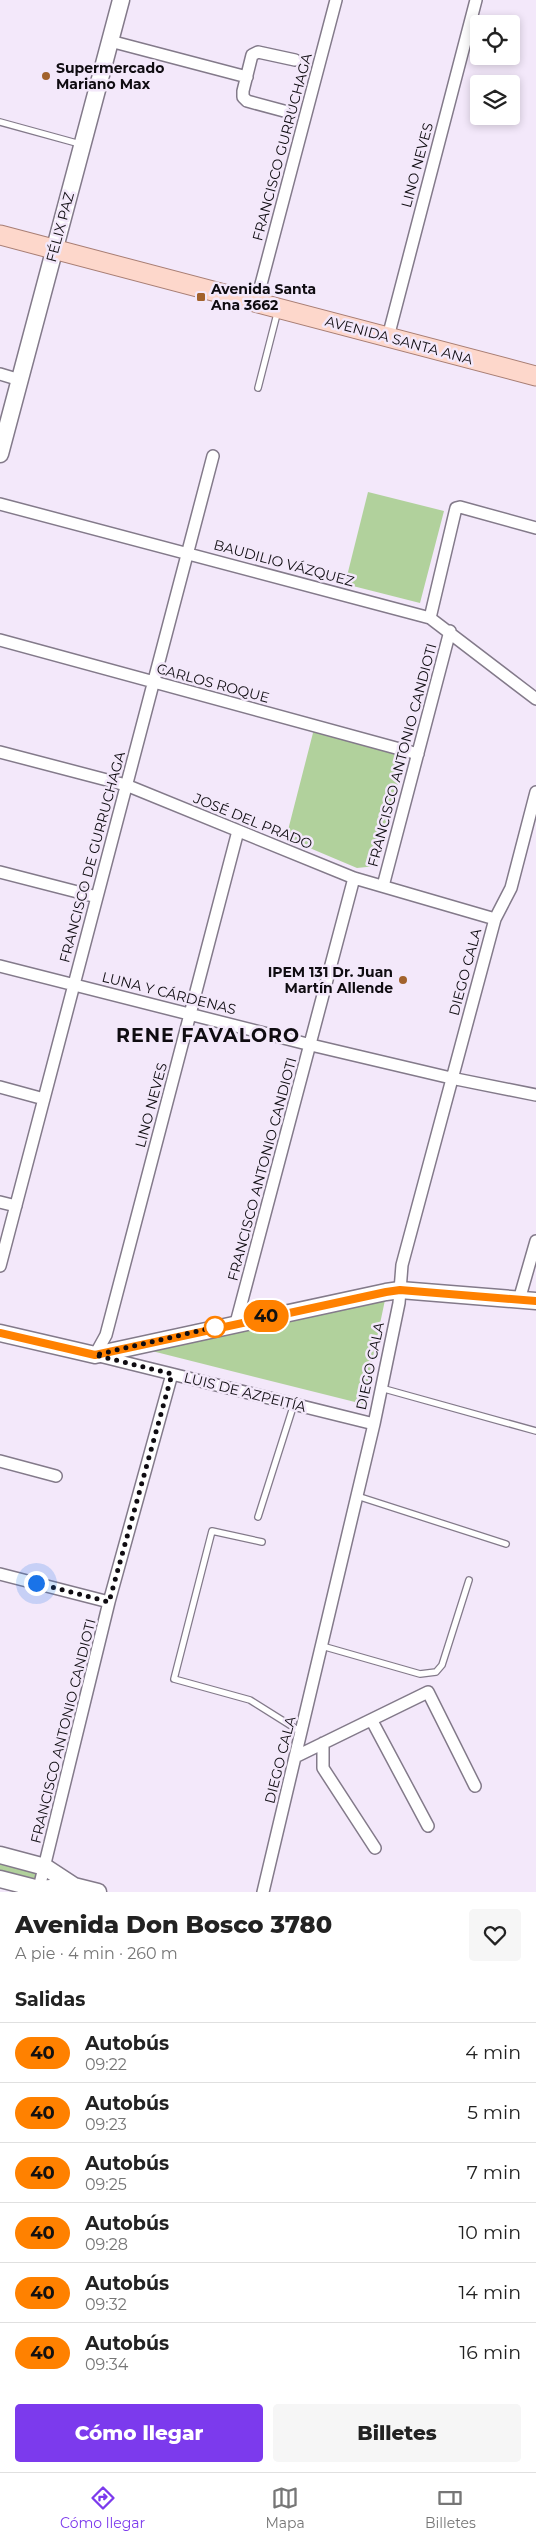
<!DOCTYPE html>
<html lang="es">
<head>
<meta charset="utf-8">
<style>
	:root { --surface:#fff; --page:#f6f6f6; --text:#222; --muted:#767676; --line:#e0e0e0; --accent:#7c3aed }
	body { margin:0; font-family:Montserrat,sans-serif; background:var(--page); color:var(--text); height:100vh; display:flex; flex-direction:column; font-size:19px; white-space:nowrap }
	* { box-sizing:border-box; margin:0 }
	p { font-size:16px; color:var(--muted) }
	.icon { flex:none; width:28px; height:28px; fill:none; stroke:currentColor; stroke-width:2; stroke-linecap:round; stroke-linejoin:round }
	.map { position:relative; height:1892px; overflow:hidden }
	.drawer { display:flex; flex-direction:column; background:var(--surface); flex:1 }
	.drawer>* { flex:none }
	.badge { padding:0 10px; border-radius:16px; font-size:18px; line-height:32px }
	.fabs { position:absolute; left:470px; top:15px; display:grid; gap:10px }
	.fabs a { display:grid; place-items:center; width:50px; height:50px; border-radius:5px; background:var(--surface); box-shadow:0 2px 8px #0003; font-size:25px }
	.you { position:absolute; width:25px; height:25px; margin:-12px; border:4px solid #fff; border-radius:50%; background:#1a73e8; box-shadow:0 0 0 8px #1a73e833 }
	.map>.badge { position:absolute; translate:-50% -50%; box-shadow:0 0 0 2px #fff }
	h2 { padding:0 15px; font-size:19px; line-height:45px }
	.round { display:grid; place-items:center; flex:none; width:52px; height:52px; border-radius:5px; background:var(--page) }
	.summary { display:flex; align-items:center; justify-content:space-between; height:85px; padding:0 15px }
	h1 { font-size:24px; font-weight:800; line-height:38px }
	.primary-button { display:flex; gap:10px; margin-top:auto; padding:10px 15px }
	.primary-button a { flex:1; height:58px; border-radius:5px; background:var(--accent); color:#fff; font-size:20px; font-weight:800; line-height:58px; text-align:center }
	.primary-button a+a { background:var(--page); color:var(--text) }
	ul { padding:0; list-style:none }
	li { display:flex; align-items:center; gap:15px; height:60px; padding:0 15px; border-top:1px solid var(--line) }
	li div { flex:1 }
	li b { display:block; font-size:19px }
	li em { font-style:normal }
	li .badge { min-width:55px; font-weight:700; text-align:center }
	.tab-bar { display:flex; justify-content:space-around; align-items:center; height:70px; border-top:1px solid var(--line); background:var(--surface); font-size:14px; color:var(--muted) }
	.tab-bar a { display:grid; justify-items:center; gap:2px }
	.tab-bar .active { color:var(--accent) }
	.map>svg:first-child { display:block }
	.green { fill:#b1d19c }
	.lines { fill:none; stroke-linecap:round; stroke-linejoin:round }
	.service-casing { stroke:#837a8a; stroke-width:8 }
	.minor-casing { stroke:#837a8a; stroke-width:14 }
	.secondary-casing { stroke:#837a8a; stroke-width:19 }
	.primary-casing { stroke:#a87e74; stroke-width:21 }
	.service { stroke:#fff; stroke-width:5.5 }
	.minor { stroke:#fff; stroke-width:11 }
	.secondary { stroke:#fff; stroke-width:16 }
	.primary { stroke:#fdd7cb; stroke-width:19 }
	.line-casing { stroke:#fff; stroke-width:11 }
	.line { stroke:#ff8100; stroke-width:8 }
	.walk { stroke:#0f0c11; stroke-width:5; stroke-dasharray:0 9 }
	.poi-dot { fill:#a2622c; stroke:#f3e8fa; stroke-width:2 }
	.stop-dot { fill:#fff; stroke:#ff8100; stroke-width:2.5 }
	.labels { text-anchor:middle; stroke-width:5; stroke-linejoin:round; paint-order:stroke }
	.poi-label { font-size:14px; font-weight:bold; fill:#0f0c11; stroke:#f3e8fa; text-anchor:start }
	.street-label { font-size:14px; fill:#0f0c11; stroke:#f3e8fa }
	.district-label { font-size:19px; font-weight:bold; letter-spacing:1px; fill:#0f0c11; stroke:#f3e8fa }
</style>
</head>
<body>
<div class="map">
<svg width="536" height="1892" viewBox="0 0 536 1892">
	<rect width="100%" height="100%" fill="#f3e8fa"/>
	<!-- green -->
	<path class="green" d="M368,492L444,511L420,603L345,584Z
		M314,729L399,753L404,761L376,866L357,868L286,838Z
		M385,1300L363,1404L144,1349Z
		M0,1855L45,1867L39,1889L0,1879Z"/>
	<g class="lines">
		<!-- service casing -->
		<g class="service-casing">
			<path id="service" d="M0,122L80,144
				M258,388L278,310
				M381,1388L536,1431
				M357,1496L506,1544
				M258,1517L294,1404
				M262,1542L212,1531L174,1679L250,1700L301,1732
				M322,1646L420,1674L436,1672L442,1665L469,1580"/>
		</g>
		<!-- minor casing -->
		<g class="minor-casing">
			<path id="minor" d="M110,41L247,77
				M284,111L247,101L243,97V91L252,55L258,52L295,60
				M256,303L336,0
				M388,337L476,0
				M0,374L20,380
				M0,504L430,618L536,699
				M430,618L456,508L460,507L536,528
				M0,640L418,754
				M0,752L126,785L354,878L495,919
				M238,831L106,1335L95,1355L374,1424
				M0,872L97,897
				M383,886L450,631
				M0,966L311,1045L451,1078L536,1095
				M0,1087L44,1099
				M0,1202L16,1206
				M0,1266L213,456
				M519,1300L536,1241
				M236,1323L354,878
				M0,1461L56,1476
				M0,1574L109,1602
				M372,1721L428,1826
				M323,1743V1768L375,1848
				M297,1756L428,1692L475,1786
				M38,1892L109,1602L172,1374
				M263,1892L374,1424L399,1303L402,1265L495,919L511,888L536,792"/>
		</g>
		<!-- secondary casing -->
		<g class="secondary-casing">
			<path id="secondary" d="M0,454L121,0
				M0,1333L95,1355L386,1292L400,1290L536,1301
				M0,1855L45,1867L74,1886L98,1892
				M0,1879L39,1889L74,1886"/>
		</g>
		<!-- primary casing -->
		<g class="primary-casing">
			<path id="primary" d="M0,235L536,376"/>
		</g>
		<!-- service -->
		<use href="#service" class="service"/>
		<!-- minor -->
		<use href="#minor" class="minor"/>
		<!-- secondary -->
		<use href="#secondary" class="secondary"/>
		<!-- primary -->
		<use href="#primary" class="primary"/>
	</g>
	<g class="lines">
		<!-- line casing -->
		<g class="line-casing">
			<path id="line" d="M0,1333L95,1355L386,1292L400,1290L536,1301"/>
		</g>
		<!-- line -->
		<use href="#line" class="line"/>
		<!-- walk -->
		<path class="walk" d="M36,1583L109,1602L172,1374L95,1355L220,1326L215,1327"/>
	</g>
	<!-- markers -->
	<g class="poi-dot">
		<circle cx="46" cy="76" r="5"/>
		<rect x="196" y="292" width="10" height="10" rx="2.5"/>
		<circle cx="403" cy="980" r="5"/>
	</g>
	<circle class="stop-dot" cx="215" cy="1327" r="10"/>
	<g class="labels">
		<!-- poi labels -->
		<g class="poi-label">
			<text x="56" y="73">Supermercado<tspan x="56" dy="16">Mariano Max</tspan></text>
			<text x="211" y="294">Avenida Santa<tspan x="211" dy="16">Ana 3662</tspan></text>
			<text x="393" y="977" text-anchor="end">IPEM 131 Dr. Juan<tspan x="393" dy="16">Martín Allende</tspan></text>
		</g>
		<!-- street labels -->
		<g class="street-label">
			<text transform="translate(282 147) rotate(-75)" y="5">FRANCISCO GURRUCHAGA</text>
			<text transform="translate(417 165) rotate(-75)" y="5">LINO NEVES</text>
			<text transform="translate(60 227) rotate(-75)" y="5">FÉLIX PAZ</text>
			<text transform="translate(399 340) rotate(15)" y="5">AVENIDA SANTA ANA</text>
			<text transform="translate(284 563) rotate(15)" y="5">BAUDILIO VÁZQUEZ</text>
			<text transform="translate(213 683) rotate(15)" y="5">CARLOS ROQUE</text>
			<text transform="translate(402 755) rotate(-75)" y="5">FRANCISCO ANTONIO CANDIOTI</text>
			<text transform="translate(253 821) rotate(22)" y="5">JOSÉ DEL PRADO</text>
			<text transform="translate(92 857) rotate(-75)" y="5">FRANCISCO DE GURRUCHAGA</text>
			<text transform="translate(465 972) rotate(-75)" y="5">DIEGO CALA</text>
			<text transform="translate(169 993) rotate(14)" y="5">LUNA Y CÁRDENAS</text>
			<text transform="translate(151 1105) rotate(-75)" y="5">LINO NEVES</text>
			<text transform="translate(262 1169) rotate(-75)" y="5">FRANCISCO ANTONIO CANDIOTI</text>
			<text transform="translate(370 1366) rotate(-78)" y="5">DIEGO CALA</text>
			<text transform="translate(245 1392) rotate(14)" y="5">LUIS DE AZPEITÍA</text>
			<text transform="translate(63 1731) rotate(-76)" y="5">FRANCISCO ANTONIO CANDIOTI</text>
			<text transform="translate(280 1760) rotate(-76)" y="5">DIEGO CALA</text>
		</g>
		<!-- district labels -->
		<g class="district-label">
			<text x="208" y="1042">RENE FAVALORO</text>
		</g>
	</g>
</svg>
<div class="fabs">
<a><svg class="icon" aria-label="locate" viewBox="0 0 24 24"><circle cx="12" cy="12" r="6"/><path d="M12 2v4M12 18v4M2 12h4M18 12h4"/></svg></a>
<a><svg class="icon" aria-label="layers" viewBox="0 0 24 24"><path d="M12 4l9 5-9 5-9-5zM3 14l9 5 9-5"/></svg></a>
</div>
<div class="you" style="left:36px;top:1583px"></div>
<b class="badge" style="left:266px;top:1316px;background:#ff8100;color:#111">40</b>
</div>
<section class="drawer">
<div class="summary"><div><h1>Avenida Don Bosco 3780</h1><p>A pie · 4 min · 260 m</p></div><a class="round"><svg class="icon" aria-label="heart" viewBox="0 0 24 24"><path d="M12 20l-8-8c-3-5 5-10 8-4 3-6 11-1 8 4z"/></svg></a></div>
<h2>Salidas</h2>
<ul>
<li><span class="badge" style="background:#ff8100;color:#111">40</span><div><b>Autobús</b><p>09:22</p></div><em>4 min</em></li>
<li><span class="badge" style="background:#ff8100;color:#111">40</span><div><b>Autobús</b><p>09:23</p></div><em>5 min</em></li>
<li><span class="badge" style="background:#ff8100;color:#111">40</span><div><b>Autobús</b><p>09:25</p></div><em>7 min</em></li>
<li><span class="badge" style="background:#ff8100;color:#111">40</span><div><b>Autobús</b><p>09:28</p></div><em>10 min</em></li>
<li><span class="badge" style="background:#ff8100;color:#111">40</span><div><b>Autobús</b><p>09:32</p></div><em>14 min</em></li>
<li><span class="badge" style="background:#ff8100;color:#111">40</span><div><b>Autobús</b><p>09:34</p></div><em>16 min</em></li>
</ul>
<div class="primary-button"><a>Cómo llegar</a><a>Billetes</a></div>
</section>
<nav class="tab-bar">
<a class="active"><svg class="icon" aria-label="directions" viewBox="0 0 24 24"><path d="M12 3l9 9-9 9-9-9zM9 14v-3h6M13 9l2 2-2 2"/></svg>Cómo llegar</a>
<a><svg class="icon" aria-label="map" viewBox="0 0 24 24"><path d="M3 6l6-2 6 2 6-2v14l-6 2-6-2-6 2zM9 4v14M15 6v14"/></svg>Mapa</a>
<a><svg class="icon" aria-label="tickets" viewBox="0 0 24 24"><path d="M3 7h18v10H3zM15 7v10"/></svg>Billetes</a>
</nav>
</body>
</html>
